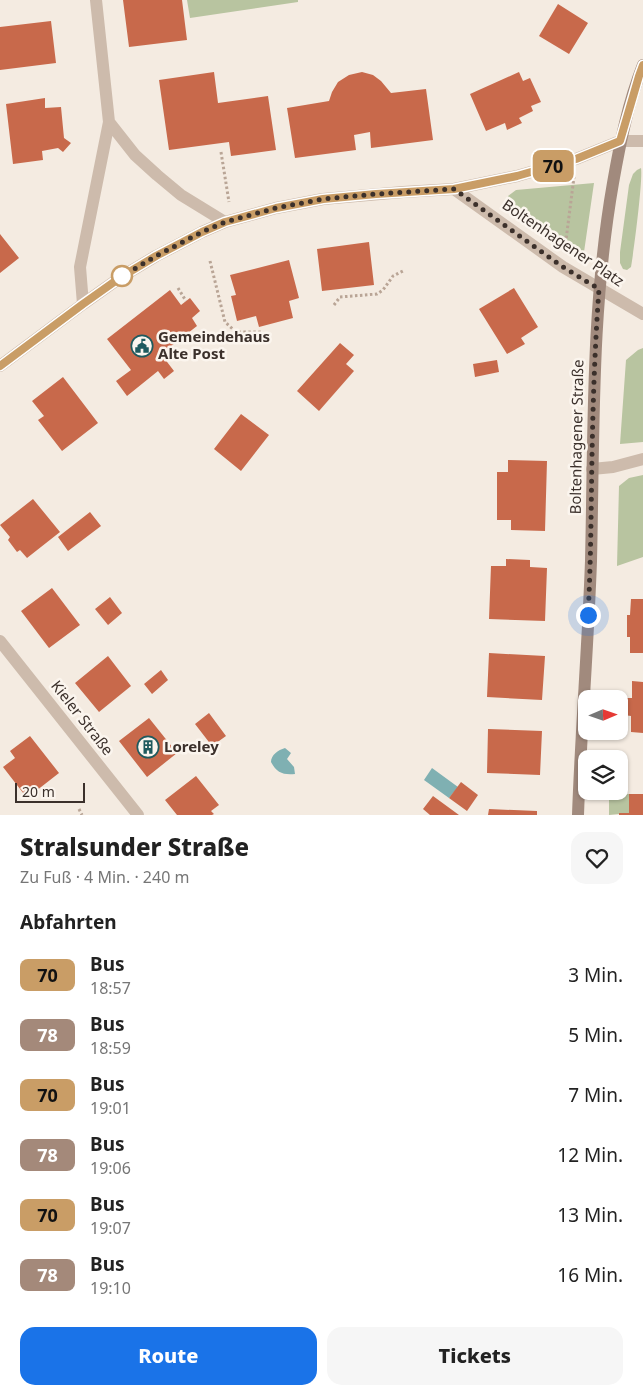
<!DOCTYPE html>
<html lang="de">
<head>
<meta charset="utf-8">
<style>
	:root { --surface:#fff; --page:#f6f6f6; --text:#222; --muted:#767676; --accent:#1a73e8 }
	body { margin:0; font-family:"Noto Sans",sans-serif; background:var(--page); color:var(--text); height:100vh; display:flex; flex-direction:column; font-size:19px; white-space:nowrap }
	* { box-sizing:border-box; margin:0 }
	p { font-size:16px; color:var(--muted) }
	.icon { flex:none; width:28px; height:28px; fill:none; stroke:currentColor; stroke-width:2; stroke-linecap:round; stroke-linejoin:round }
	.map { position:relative; height:815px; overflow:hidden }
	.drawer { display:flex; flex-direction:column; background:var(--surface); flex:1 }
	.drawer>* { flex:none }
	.badge { padding:0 10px; border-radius:8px; font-size:18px; line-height:32px }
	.needle { width:32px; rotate:88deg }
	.buttons { position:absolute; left:578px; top:690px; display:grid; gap:10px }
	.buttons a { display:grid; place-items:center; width:50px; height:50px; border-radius:10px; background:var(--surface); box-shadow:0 1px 4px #0004; font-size:25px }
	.scale { position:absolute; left:15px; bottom:12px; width:70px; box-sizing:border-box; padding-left:5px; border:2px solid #3b302b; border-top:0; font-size:14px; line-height:18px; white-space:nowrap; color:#3b302b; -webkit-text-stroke:4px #fbf5ee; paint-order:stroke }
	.you { position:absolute; width:25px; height:25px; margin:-12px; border:4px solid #fff; border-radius:50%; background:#1a73e8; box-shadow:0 0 0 8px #1a73e833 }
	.map>.badge { position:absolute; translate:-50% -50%; box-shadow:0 0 0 2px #fff }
	h2 { padding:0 20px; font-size:19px; line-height:45px }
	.round { display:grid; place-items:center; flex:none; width:52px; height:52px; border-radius:15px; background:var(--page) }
	.summary { display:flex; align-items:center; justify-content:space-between; height:85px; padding:0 20px }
	h1 { font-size:24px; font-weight:800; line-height:38px }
	.button { display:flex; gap:10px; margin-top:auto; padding:10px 20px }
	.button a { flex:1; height:58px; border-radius:15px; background:var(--accent); color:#fff; font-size:20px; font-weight:800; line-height:58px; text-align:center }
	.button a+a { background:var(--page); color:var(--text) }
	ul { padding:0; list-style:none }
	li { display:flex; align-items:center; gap:15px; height:60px; padding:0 20px }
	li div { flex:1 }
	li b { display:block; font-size:19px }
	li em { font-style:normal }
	li .badge { min-width:55px; font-weight:700; text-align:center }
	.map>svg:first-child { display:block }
	.green { fill:#b8c4a0 }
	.water { fill:#7fb0b2 }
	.building { fill:#c8694b }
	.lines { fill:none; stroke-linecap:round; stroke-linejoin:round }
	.path { stroke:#b9a596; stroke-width:3; stroke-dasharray:2.5 2.5; stroke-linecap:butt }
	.street { stroke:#cdbbac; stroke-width:12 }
	.secondary { stroke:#a18a7d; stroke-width:12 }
	.line-casing { stroke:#fff; stroke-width:11 }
	.line { stroke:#c99d66; stroke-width:8 }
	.walk { stroke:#3b302b; stroke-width:5; stroke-dasharray:0 9 }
	.stop-dot { fill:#fff; stroke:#c99d66; stroke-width:2.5 }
	.labels { text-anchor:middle; stroke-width:5; stroke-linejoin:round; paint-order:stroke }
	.street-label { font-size:15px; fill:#3b302b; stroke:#fbf5ee }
	.poi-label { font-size:15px; font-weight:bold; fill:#3b302b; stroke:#fbf5ee; text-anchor:start }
</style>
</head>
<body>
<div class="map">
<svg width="643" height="815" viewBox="0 0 643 815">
	<rect width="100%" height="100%" fill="#f4ebe1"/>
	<!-- green -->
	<path class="green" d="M187,0H298V2L190,18Z
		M641,168C643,180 634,250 631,267L627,270L623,269L620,263V252L629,185L633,174L637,170Z
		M594,183L584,252L510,208L507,203L508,196L516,190Z
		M643,348V442L620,444L626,360L638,350Z
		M643,475V557L617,566L619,486L629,478Z
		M609,794H629V813L609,815Z"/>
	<!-- water -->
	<path class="water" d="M285,748L291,753L287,759L294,767L295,774C283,775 277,773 271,762C271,755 278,750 285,748Z
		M432,768L458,787L449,798L424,780Z"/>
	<!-- building -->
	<path class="building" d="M123,0H182L187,40L129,47Z
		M558,4L588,23L569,54L539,36Z
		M51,21L56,63L0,70V27Z
		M214,72L218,103L268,96L276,150L231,156L229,142L169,150L159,80Z
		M362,72L373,75L381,81L391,93L426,89L433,140L371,148L370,132L354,135L356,150L295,158L287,108L329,101L332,92L338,82L349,75Z
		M519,72L523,81L530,78L541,102L531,106L533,111L519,118L522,123L507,130L505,123L486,131L470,94Z
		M45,98V108L61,107L64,138L71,143L63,152L58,148L42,151L43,160L13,164L6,104Z
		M0,234L19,258L0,273Z
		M369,242L374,285L322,291L317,249Z
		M289,260L299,298L289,301L293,318L259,327L256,316L237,321L231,296L236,295L230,275Z
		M514,288L538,327L521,338L525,344L507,354L479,309Z
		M170,290L181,305L190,298L200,311L192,318L197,326L161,354L174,371L164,379L158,371L127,396L116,381L131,370L107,339Z
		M340,343L354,355L346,364L354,371L319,411L297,391Z
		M497,360L499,372L475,377L473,364Z
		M63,377L98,423L62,451L38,420L44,416L32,401Z
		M241,414L269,435L241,471L214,449Z
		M508,460L547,461L545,531L511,530V520H497V472H508Z
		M33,499L60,532L27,558L20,550L17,552L8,540L10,537L0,525Z
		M90,512L101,526L68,551L58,537Z
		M506,559L530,560V567L547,568L545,621L489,619L491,566H506Z
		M52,588L80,625L49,648L21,611Z
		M110,597L122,613L108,625L95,609Z
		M631,599H643V653H630V637H627V615H630Z
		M489,653L545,656L542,700L487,697Z
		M108,656L131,686L99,712L75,683Z
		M161,670L168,680L152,694L144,684Z
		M632,681L643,682V733L631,732V716L624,715V698H632Z
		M209,713L226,736L212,746L195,724Z
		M149,718L177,753L147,777L119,741Z
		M488,729L542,731L540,775L487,773Z
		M30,736L59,773L27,798L3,767L15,758L10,751Z
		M196,776L219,805L211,811L214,814L212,815H177L165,800Z
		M461,782L478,795L467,811L449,798Z
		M629,794H643V815H619V813H629Z
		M433,796L459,815H430L423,809Z
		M489,809L537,811V815H488Z"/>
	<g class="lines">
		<!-- path -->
		<path class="path" d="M221,152L229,202
			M565,248L574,177
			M210,261L225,322L236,332H262
			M178,288L186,301
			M334,305L340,297L377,294L383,290L393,276L405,270
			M79,809L82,815"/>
		<!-- street -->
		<path class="street" d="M109,122L135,155L157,175L181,195L225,222
			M454,189L563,267L643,314
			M83,304L80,267L109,122L96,0
			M0,366L83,304L121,277L156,256L202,232L225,222L276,208L323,199L403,192L454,189L517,176L576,159L620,141H643
			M592,469L613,467L643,459
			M0,641L138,815"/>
		<!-- secondary -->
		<path class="secondary" d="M578,815C581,730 588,646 591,561C594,434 591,308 613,183C620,143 628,103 643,65"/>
	</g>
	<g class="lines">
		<!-- line casing -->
		<g class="line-casing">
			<path id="line" d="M0,366L83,304L121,277L156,256L202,232L225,222L276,208L323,199L376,194L454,189L517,176L576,159L620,141L639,76L643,65"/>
		</g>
		<!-- line -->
		<use href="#line" class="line"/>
		<!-- walk -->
		<path class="walk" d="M122,276L121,277L156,256L202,232L225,222L276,208L323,199L376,194L454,189L563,267L599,289C595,344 593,400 592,456C591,509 591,562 588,615"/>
	</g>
	<!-- icons -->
	<defs>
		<g id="civic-ring" transform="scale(1.125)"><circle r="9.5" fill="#fbf5ee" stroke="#1f5a5e" stroke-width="1.5"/><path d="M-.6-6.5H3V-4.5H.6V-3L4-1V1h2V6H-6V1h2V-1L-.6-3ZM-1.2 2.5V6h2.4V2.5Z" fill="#1f5a5e"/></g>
		<g id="building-ring" transform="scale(1.125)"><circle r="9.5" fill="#fbf5ee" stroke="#1f5a5e" stroke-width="1.5"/><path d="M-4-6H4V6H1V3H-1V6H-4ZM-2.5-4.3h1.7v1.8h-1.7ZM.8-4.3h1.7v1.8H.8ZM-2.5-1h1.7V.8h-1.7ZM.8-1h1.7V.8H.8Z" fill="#1f5a5e"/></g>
	</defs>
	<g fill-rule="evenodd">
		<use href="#civic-ring" x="142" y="346"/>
		<use href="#building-ring" x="148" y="747"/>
	</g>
	<!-- markers -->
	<circle class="stop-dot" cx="122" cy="276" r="10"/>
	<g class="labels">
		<!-- street labels -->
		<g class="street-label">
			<text transform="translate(563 243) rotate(34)" y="5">Boltenhagener Platz</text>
			<text transform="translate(577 437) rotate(-89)" y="5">Boltenhagener Straße</text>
			<text transform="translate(82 718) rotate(52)" y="5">Kieler Straße</text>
		</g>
		<!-- poi labels -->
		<g class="poi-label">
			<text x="158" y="342">Gemeindehaus<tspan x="158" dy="17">Alte Post</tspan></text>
			<text x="164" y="752">Loreley</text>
		</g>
	</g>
</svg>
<div class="buttons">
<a><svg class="needle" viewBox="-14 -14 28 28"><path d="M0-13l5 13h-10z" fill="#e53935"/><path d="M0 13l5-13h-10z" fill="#767676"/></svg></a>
<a><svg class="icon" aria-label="layers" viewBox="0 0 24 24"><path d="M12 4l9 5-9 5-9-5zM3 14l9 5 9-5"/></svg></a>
</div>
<div class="scale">20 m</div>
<div class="you" style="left:588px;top:615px"></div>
<b class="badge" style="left:553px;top:166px;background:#c99d66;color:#111">70</b>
</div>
<section class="drawer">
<div class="summary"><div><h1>Stralsunder Straße</h1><p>Zu Fuß · 4 Min. · 240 m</p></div><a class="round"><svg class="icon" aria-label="heart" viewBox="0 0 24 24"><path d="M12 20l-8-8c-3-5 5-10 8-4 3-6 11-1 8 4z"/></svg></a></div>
<h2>Abfahrten</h2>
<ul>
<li><span class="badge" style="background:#c99d66;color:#111">70</span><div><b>Bus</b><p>18:57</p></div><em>3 Min.</em></li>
<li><span class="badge" style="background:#a4897a;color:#fff">78</span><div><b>Bus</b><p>18:59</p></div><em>5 Min.</em></li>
<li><span class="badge" style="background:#c99d66;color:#111">70</span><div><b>Bus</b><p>19:01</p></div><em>7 Min.</em></li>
<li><span class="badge" style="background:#a4897a;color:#fff">78</span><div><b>Bus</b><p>19:06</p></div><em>12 Min.</em></li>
<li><span class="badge" style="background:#c99d66;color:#111">70</span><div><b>Bus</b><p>19:07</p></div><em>13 Min.</em></li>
<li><span class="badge" style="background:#a4897a;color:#fff">78</span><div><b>Bus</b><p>19:10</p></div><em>16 Min.</em></li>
</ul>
<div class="button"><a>Route</a><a>Tickets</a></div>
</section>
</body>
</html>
